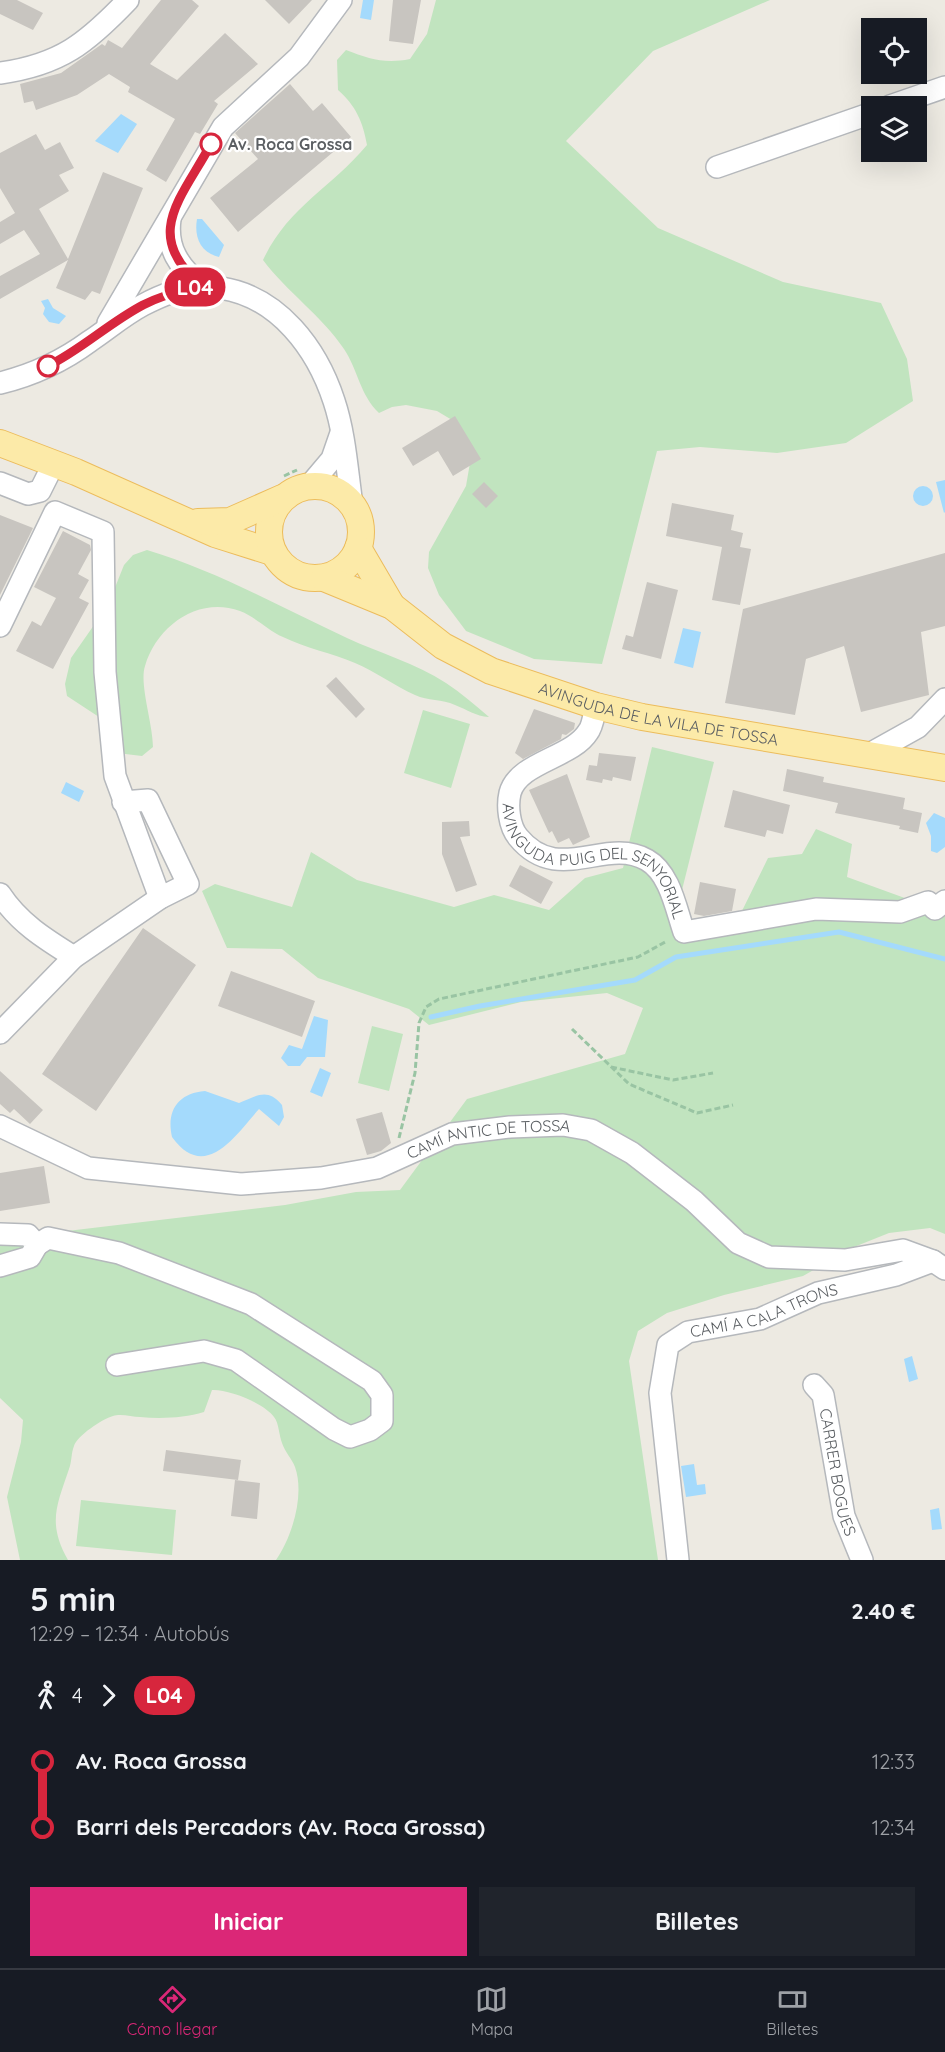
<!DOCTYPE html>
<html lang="es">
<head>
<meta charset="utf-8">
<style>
	:root { --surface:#171b24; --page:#20242c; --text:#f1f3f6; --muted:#9ea1a6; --line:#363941; --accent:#db2777 }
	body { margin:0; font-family:Quicksand,sans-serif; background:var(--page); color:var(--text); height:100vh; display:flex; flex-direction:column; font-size:22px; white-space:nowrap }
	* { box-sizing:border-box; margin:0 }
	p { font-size:20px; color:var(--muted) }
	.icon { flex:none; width:33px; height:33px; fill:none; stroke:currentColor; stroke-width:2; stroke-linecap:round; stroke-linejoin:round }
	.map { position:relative; height:1560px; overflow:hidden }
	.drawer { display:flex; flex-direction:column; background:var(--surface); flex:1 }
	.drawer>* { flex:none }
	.badge { padding:0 12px; border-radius:20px; font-size:21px; line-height:39px }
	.controls { position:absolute; left:861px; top:18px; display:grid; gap:12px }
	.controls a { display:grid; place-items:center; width:66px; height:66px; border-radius:0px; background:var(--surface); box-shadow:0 6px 24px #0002; font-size:30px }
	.map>.badge { position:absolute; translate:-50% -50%; box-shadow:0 0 0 3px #fff }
	.legs { display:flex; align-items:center; gap:9px; height:66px; padding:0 30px; font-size:20px }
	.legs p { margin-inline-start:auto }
	.head { display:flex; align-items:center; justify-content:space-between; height:102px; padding:0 30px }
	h1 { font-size:33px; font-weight:700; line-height:45px }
	.action { display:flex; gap:12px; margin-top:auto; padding:12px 30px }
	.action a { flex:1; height:69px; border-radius:0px; background:var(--accent); color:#fff; font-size:24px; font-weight:700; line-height:69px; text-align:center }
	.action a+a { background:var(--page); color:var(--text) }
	ul { padding:0 30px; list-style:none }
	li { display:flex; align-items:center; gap:21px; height:66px; font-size:22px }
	li i { display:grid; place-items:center; width:9px; height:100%; margin:0 8px; background:currentColor }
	li i::after { content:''; width:15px; height:15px; margin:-8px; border:4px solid; border-radius:50%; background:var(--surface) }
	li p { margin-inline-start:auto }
	li:first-child i { background:linear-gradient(#0000 50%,currentColor 0) }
	li:last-child i { background:linear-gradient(currentColor 50%,#0000 0) }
	.menu { display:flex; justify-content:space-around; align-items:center; height:84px; border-top:2px solid var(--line); background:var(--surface); font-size:16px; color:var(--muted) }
	.menu a { display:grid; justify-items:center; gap:3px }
	.menu .selected { color:var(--accent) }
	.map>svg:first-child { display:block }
	.green { fill:#c1e4bf }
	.water { fill:#a4dafc }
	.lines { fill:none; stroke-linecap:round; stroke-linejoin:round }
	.stream { stroke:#a4dafc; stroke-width:5 }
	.building { fill:#c8c5c0 }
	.minor-casing { stroke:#b5b8bc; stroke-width:24 }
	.major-casing { stroke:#ecbc5c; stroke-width:28 }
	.path { stroke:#99c4a3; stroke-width:3; stroke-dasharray:6 3; stroke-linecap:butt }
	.minor { stroke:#fff; stroke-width:21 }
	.major { stroke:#fceaa8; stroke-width:26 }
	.line-1-casing { stroke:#fff; stroke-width:14 }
	.line-1 { stroke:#d7263d; stroke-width:9 }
	.stop-1-dot { fill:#fff; stroke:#d7263d; stroke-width:3 }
	.labels { text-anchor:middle; stroke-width:4.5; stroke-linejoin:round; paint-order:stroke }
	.stop-label { font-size:16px; font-weight:bold; fill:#5b5f63; stroke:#fff; text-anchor:start }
	.street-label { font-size:16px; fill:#5b5f63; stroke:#fff }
</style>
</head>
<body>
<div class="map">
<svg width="945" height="1560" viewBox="0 0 945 1560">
	<rect width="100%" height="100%" fill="#edeae2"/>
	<!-- green -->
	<path class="green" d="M436,0H770L653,51L566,141L658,228L783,282L881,303L907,359L913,401L846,443L777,453L700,447L657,451L602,664L534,659L466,631L439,595L428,568L429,552L466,486L471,457L452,420L437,411L406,405L392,407L379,413C360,395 358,370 344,349C322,316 287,292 263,260C288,207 330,189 367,145C363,122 356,106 338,90L337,60L346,50C369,59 385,64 410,59L427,34Z
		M147,550C217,571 280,607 347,638C379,653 416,663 446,683C461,693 475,705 489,717C475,716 468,710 455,705C442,699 428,701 415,695C395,686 376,672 355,663C332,653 305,648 283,637C267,630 256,617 240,611C198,596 157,626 145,666C139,684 153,724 153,747L142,756L117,753L99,717L67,696L65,684L71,658L108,605L124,565L133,555Z
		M423,710L470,724L451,788L404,773Z
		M652,747L714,762L679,902L688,922L739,917L768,858L802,854L816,829L852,844L847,877L935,909L945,907V1234L930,1228L889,1233L854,1247L803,1276L724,1295L667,1313L638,1331L629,1361L658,1560H276C292,1537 305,1495 295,1467C292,1459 285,1452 282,1443C279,1436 279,1423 274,1417C264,1403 228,1389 212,1390L204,1412C184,1418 161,1419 140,1417C132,1417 121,1413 113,1416C102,1419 77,1436 74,1446C71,1453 72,1461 69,1469C57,1505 47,1523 68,1560H20L7,1497L21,1442L23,1420L0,1398V1239L285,1205L356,1192L400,1190L467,1099L625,1054L643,1008L607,993L521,1002L429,1025L409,1009L318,978L282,949L227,948L202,891L215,884L292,907L311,852L357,880L454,907L494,895L549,910L585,878L623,868Z
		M372,1026L403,1034L389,1091L358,1083Z
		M81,1500L176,1510L172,1555L76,1546Z"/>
	<!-- water -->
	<path class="water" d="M363,0H374L371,20L360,18Z
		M121,114L137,124L118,153L95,141Z
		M197,219H202L224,245L219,257C200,252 194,237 197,219Z
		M48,299L53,308L66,316L59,324L49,322L43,314L45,308L41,301Z
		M945,480V512L944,513L936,482Z
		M913 496a10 10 0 1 1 20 0a10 10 0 1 1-20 0Z
		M683,628L701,632L693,668L674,663Z
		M66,782L84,791L79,802L61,793Z
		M934,813L945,818V847L937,853L931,851V836L926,823Z
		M314,1016L328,1020L325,1057H307L300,1066H288L281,1058L289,1045L302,1049Z
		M320,1068L331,1073L322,1097L310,1092Z
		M205,1091L239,1103C257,1096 267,1087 282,1105L284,1117L279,1126L259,1109C236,1135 205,1183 172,1137C166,1111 178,1093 205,1091Z
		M912,1356L918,1379L909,1382L904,1359Z
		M694,1464L697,1485L705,1484L706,1494L686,1497L681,1466Z
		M939,1508L942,1529L932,1530L930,1510Z"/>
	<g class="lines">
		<!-- stream -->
		<path class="stream" d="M431,1017L480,1006L635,980L676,957L839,932L945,959"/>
	</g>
	<!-- building -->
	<path class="building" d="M0,0H17L43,13L33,30L0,14Z
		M161,0H192L199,6L150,64L177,80L225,33L258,64L214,101L218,104L200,134L195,132L166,182L146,170L175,119L128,92L130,87L109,74L77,95L36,110L33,101L24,103L20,84L61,73L102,44L105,46L108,40L122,48Z
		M265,0H312L289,24Z
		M393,0H421L413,44L389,41Z
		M290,84L313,111L322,103L351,137L238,232L210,198L258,159L235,133Z
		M36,134L45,150L60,142L74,168L59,175L69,191L39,209L68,259L103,172L143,188L100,294L92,291L85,300L56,288L68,260L0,299V276L40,254L24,230L0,244V222L15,213L0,188V153Z
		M455,416L481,459L453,476L438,451L413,466L402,448Z
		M484,482L498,496L486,508L472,494Z
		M672,503L734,515L731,530L743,533L740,547L751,549L740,605L712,600L722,547L666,536Z
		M0,515L33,528L0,595Z
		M63,531L90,545L91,550L78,574L89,580L79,598L89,603L53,669L16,651L32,621L41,626L56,598L34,587Z
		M945,553V626L921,632L929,695L861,712L844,646L806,659L795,715L725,703L743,609Z
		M647,582L678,590L661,659L622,649L626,635L633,637Z
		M336,677L365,709L356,718L326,686Z
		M534,709L575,723L574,729L566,735L562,734L561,739L523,759L515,753Z
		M599,753L636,757L631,781L613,777L612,781L603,779L602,783L586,780L589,765L597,766Z
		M787,769L824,777L823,782L905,798L903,809L922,813L918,833L899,829L900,826L835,813L838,803L783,791Z
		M567,774L590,837L573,845L569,838L558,843L552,831L549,833L529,790Z
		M733,790L790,805L783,834L767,830L765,837L724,827Z
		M469,821L470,836L460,837L477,885L456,892L442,854V822Z
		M520,865L553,882L541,904L509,886Z
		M700,882L736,889L732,911L704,916L694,914Z
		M143,928L196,965L96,1111L42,1074Z
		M231,971L315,1001L302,1037L218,1006Z
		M0,1071L43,1110L30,1124L14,1109L10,1113L0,1104Z
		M382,1112L391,1143L381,1151L367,1155L356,1119Z
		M44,1166L50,1203L0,1211V1173Z
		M166,1450L241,1460L238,1480L163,1471Z
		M235,1480L260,1483L257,1519L231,1516Z"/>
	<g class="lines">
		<!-- minor casing -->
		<g class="minor-casing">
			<g id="minor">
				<path d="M0,73C60,65 87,43 128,0"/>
				<path d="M890,106L945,87"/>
				<path d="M717,167L872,113"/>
				<path d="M170,219C166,248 179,267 201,285"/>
				<path d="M108,323L223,127L299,57L341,0"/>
				<path d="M0,383C33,375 63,361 90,341C108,329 124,315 143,305C160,296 180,288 199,286C206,285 214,287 221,288C279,297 317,349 334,401C345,434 347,470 352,505"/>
				<path d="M0,483L28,494L40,491L54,463"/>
				<path d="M310,485L332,459L341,433"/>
				<path d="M0,626L55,512L103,532L105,672L115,776L160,898"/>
				<path id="s1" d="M596,706C594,713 593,726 588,732C572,758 518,762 510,793C507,806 509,826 518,837C558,886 605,836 647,860C670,873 676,909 684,932L816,909L900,912L928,902L935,909L945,901"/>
				<path d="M866,756L918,727L945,699"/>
				<path d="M0,894C19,923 45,939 74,957"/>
				<path d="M0,1033L74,957L160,898L188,884L148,800L123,802"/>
				<path id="s2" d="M0,1126L88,1168L241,1184L321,1178L377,1168L452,1134L510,1127L563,1125L591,1130L632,1153L694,1201L738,1243L769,1257L845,1260L903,1250L933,1261L945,1269"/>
				<path d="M0,1234L28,1235L37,1245L30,1257L0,1266"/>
				<path d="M37,1245L48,1238L119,1253L251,1304L372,1381L382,1395V1421L370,1430L350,1437L334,1429L236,1360L204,1351L117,1365"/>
				<path id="s3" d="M814,1385L823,1395L844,1516L862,1560"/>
				<path id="s4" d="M678,1560L660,1393L668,1345L688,1332L760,1319L818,1293L896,1275L933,1261"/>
			</g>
		</g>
		<!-- major casing -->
		<g class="major-casing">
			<g id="major">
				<path d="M0,443L76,472L215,534L272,552"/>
				<circle cx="315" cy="532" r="46"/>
				<path d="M198,522L230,521L282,498"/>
				<path d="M358,548L392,606"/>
				<path id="s5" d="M324,578L392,606L443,646L491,671L596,706L642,717L945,768"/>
			</g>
		</g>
		<!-- path -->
		<path class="path" d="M284,476L297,470
			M572,1029L629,1084L697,1113L733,1105
			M611,1067L673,1080L713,1073
			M399,1138L415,1073L419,1023L426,1007L439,999L638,957L667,941"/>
		<!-- minor -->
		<use href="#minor" class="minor"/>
		<!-- major -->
		<use href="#major" class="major"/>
	</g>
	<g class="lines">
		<!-- line-1 casing -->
		<g class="line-1-casing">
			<path id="line-1" d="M48,366C82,349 109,323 143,305C161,296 181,290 201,285C141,235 182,198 211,144"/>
		</g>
		<!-- line-1 -->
		<use href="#line-1" class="line-1"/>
	</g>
	<!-- markers -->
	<g class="stop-1-dot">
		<circle cx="211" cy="144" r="10"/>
		<circle cx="48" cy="366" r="10"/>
	</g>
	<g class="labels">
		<!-- stop labels -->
		<g class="stop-label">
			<text x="228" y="150">Av. Roca Grossa</text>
		</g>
		<!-- street labels -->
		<g class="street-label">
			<text dy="6" stroke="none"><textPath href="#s5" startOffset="366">AVINGUDA DE LA VILA DE TOSSA</textPath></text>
			<text dy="6" stroke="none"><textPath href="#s1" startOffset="260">AVINGUDA PUIG DEL SENYORIAL</textPath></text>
			<text dy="6" stroke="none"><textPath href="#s2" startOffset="506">CAMÍ ANTIC DE TOSSA</textPath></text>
			<text dy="6" stroke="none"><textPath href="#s4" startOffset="320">CAMÍ A CALA TRONS</textPath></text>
			<text dy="6" stroke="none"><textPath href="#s3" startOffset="92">CARRER BOGUES</textPath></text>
		</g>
	</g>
</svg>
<div class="controls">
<a><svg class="icon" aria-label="locate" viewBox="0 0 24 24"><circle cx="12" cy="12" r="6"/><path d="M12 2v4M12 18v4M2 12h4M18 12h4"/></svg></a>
<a><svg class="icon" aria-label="layers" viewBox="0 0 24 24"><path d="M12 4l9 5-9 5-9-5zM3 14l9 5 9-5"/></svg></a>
</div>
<b class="badge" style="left:195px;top:287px;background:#d7263d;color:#fff">L04</b>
</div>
<section class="drawer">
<div class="head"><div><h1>5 min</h1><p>12:29 – 12:34 · Autobús</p></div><b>2.40 €</b></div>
<div class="legs"><svg class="icon" aria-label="walk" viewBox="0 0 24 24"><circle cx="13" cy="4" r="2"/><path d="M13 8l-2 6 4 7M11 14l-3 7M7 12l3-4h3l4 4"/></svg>4<svg class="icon" aria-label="forward" viewBox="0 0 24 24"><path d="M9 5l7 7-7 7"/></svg><b class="badge" style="background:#d7263d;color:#fff">L04</b></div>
<ul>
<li><i style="color:#d7263d"></i><b>Av. Roca Grossa</b><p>12:33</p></li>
<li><i style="color:#d7263d"></i><b>Barri dels Percadors (Av. Roca Grossa)</b><p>12:34</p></li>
</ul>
<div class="action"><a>Iniciar</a><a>Billetes</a></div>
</section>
<nav class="menu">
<a class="selected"><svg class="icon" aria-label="directions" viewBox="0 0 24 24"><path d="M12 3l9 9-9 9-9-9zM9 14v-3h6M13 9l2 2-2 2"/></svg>Cómo llegar</a>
<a><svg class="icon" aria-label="map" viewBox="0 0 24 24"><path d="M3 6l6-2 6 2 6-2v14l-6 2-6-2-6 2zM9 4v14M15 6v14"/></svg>Mapa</a>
<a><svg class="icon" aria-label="tickets" viewBox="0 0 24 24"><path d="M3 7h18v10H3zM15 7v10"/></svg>Billetes</a>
</nav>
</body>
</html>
